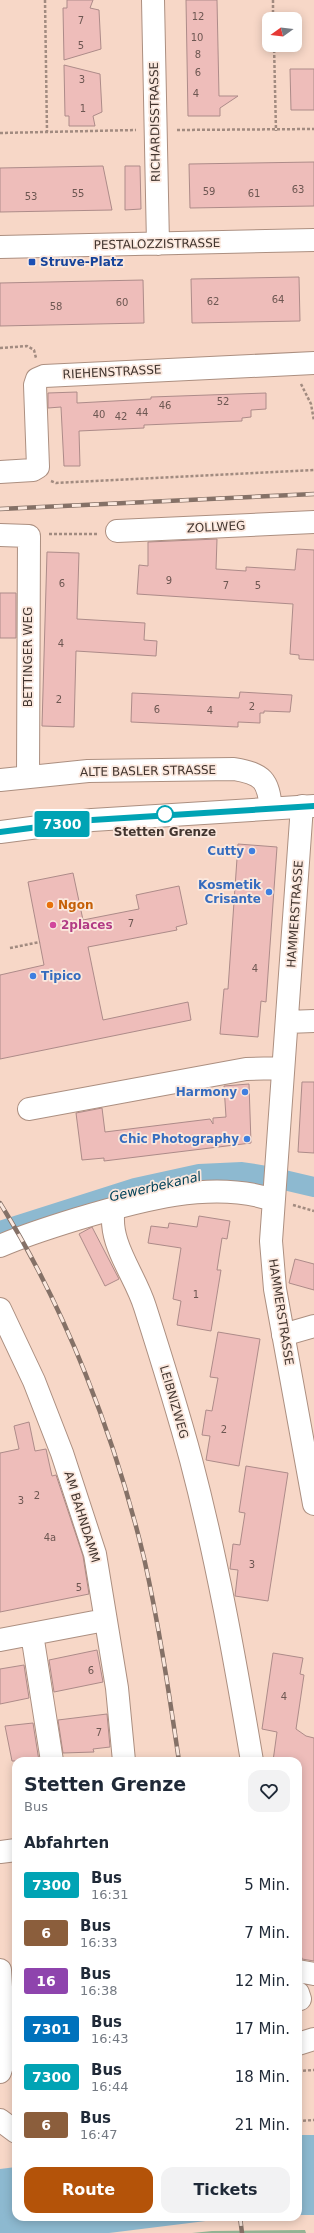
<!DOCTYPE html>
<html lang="de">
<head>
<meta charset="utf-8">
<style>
	:root { --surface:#fff; --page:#f2f2f3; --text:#1f2937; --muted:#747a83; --accent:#b45309 }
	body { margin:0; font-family:"DejaVu Sans",sans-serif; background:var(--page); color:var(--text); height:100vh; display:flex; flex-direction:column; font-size:15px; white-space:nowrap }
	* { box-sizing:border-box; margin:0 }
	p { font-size:13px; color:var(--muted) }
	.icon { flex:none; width:22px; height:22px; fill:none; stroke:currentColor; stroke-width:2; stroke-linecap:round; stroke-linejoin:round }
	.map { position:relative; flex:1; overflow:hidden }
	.drawer { position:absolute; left:12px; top:1757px; width:290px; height:464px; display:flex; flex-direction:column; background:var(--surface); border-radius:12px; box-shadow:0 2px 10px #0003 }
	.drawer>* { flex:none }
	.badge { padding:0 8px; border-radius:3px; font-size:14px; line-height:26px }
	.needle { width:26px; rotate:255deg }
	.buttons { position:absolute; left:262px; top:12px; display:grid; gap:8px }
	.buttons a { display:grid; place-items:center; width:40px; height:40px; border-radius:8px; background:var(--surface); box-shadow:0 2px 10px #0003; font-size:20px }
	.map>.badge { position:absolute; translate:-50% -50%; box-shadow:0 0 0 2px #fff }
	h2 { padding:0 12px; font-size:15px; line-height:36px }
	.round { display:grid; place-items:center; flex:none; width:42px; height:42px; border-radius:12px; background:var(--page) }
	.head { display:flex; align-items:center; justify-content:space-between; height:68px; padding:0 12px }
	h1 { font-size:19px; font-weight:700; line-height:30px }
	.button { display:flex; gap:8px; margin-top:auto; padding:8px 12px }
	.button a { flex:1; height:46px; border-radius:12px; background:var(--accent); color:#fff; font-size:16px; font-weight:700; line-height:46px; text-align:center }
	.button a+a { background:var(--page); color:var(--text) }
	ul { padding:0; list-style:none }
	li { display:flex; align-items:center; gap:12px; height:48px; padding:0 12px }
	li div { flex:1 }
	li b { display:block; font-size:15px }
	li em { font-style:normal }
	li .badge { min-width:44px; font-weight:700; text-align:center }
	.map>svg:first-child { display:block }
	.forest { fill:#93b394 }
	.water { fill:#8db9d0 }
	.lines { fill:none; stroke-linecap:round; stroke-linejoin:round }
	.canal { stroke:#8db9d0; stroke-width:20 }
	.building { fill:#eebdba; stroke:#ad8b89 }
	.minor-casing { stroke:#ac8f80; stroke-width:24 }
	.major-casing { stroke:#ac8f80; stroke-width:24 }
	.path { stroke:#a28b80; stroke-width:2.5; stroke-dasharray:3 2; stroke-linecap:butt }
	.minor { stroke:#fff; stroke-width:22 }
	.major { stroke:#fff; stroke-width:22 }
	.rail-casing { stroke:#857167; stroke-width:4.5 }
	.rail { stroke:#fbe8de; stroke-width:3; stroke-dasharray:9; stroke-linecap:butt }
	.line-casing { stroke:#fff; stroke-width:9 }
	.line { stroke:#00a3b4; stroke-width:6 }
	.transit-dot { fill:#1a4fb4; stroke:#fbe8de; stroke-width:1.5 }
	.stop-dot { fill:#fff; stroke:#00a3b4; stroke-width:2 }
	.shop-dot { fill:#3f7fe0; stroke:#fbe8de; stroke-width:1.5 }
	.food-dot { fill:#e8710a; stroke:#fbe8de; stroke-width:1.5 }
	.hotel-dot { fill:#d1479c; stroke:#fbe8de; stroke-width:1.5 }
	.labels { text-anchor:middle; stroke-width:3.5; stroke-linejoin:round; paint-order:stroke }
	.number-label { font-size:10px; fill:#6d5752 }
	.street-label { font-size:12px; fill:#42352f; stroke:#fbe8de }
	.transit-label { font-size:12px; font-weight:bold; fill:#164399; stroke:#fbe8de; text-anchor:start }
	.stop-label { font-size:12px; font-weight:bold; fill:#42352f; stroke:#fbe8de }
	.shop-label { font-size:12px; font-weight:bold; fill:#366cbe; stroke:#fbe8de; text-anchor:end }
	.food-label { font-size:12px; font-weight:bold; fill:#c56008; stroke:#fbe8de; text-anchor:start }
	.hotel-label { font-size:12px; font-weight:bold; fill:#b23c85; stroke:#fbe8de; text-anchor:start }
	.water-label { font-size:13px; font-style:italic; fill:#024158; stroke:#fbe8de }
</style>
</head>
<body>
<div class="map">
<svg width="314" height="2233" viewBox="0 0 314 2233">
	<rect width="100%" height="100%" fill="#f7d7c7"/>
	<!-- forest -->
	<path class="forest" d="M305,2230L306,2233H192L212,2231Z"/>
	<!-- water -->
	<path class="water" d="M298,2135H314V2215H298Z
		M16,2167V2217H238L109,2233H0V2169Z"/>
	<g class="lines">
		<!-- canal -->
		<path class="canal" d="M0,1231L135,1188L199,1174L242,1172L267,1176L314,1187"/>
	</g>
	<!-- building -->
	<path class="building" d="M67,0H93L90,8L99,10L101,49L64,60L63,8H67Z
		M186,0H217L219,96H238L220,108V116H188Z
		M64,65L100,74L102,112L93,116L95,126H69V116H65Z
		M290,69H314V110H291Z
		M314,162V206L190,208L189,164Z
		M103,166L112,210L0,212V168Z
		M125,166H140L141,209L125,210Z
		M299,277L300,321L192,323L191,279Z
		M143,280L144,323L0,326V283Z
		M77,392V403L151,399V397L266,393V409L251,410V417L242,418V421L144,425V428L79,431L80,466H64L61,407L48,408V393Z
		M217,539L216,569L246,571V567L295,570L297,549L314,550V660L299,659V655L290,654L293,604L137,594L139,565L148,566V542Z
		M47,552L79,553L77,619L145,623L144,640L157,641L156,656L76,651L74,727L42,726Z
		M0,593H16V638H0Z
		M240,692L292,695L290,712L264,711V713H260V723L238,722V727L131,722L132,693L239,698Z
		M238,844L277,847L266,1002L261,1001L258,1037L220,1034L224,989H228Z
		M73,873L83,920L139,909L136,895L179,886L187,924L176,927L177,930L88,947L103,1020L188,1002L191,1020L0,1059V975L44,965L28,882Z
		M302,1082H314V1153L298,1152Z
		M249,1084L251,1143L104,1161V1158L82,1160L76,1113L102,1108L105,1132L210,1119L213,1124V1118L226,1117L224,1086Z
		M199,1216L230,1221L227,1239L222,1238L217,1270H221L211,1331L177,1325L181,1301L173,1299L181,1248L148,1243L151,1226L168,1228L169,1223L197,1227Z
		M92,1227L119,1279L105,1286L79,1234Z
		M295,1259L314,1264V1290L289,1283Z
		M218,1332L260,1339L239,1466L206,1460L210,1436L202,1435L206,1410L212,1411L218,1378L210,1377Z
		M29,1422L35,1451L46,1449L52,1476L56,1475L83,1556L89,1594L0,1612V1453L19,1449L14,1426Z
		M246,1466L288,1473L268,1601L235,1596L238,1570L230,1569L233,1544L240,1545L245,1513L239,1512Z
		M97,1650L103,1682L54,1692L49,1660Z
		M273,1653L303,1658L300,1674L304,1675L296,1729L306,1736L314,1738V1961L302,1959L300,1950L298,1949V1761H273L277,1732L262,1729Z
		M24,1665L29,1698L0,1704V1669Z
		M107,1714L110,1747L93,1749L94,1752L63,1753L58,1720Z
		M33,1723L39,1761H12L5,1726Z"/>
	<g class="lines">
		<!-- minor casing -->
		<g class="minor-casing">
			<path id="minor" d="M153,0L158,244
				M0,247L314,240
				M0,472L33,470L38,467L35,385L37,379L44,376L314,363
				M117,531L314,522
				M0,535L29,536L28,777
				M0,780L88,771L234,769C263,774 268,780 271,808
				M302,806L271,1241L275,1289L314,1504
				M287,1022L314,1021
				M29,1109L246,1069L283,1068
				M114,1208C107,1243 135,1274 145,1307C161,1357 177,1408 191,1460C217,1559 235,1660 252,1761
				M0,1246C25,1235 51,1227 77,1219C137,1201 212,1179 273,1200
				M0,1309L34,1381L62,1453L95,1554L117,1688L124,1761
				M283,1335L314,1326
				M32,1634L52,1761
				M0,1640L105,1620
				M0,1852L16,1850
				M298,1971L314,1974
				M298,1993L300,1999"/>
		</g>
		<!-- major casing -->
		<g class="major-casing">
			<path id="major" d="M0,832L92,820L314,806
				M0,1970L5,2056L0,2072
				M298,2044L314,2039
				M0,2120L16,2132"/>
		</g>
		<!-- path -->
		<path class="path" d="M45,0L47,132
			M273,0V19
			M274,45L276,131
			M177,130L314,129
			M0,133L136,130
			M0,348L27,346L34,350L36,358
			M301,384L311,404L314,421
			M51,481L56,483L314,470
			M49,534H98
			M10,948L40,942
			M293,1205L314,1211
			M298,2071L314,2070
			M298,2121L314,2120"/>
		<!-- minor -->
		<use href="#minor" class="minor"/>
		<!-- major -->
		<use href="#major" class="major"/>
		<!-- rail casing -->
		<g class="rail-casing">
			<path id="rail" d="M0,509L314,494
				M0,1203C66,1309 115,1437 144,1558C159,1625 169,1693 179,1761
				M240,2217L242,2233"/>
		</g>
		<!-- rail -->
		<use href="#rail" class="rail"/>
	</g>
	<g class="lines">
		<!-- line casing -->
		<g class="line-casing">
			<path id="line" d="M0,832L92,820L314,806"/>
		</g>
		<!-- line -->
		<use href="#line" class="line"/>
	</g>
	<!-- markers -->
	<rect class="transit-dot" x="28" y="258" width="8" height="8" rx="2"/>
	<circle class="stop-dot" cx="165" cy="814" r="8"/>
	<g class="shop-dot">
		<circle cx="252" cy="851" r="4"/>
		<circle cx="269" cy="892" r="4"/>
		<circle cx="33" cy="976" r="4"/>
		<circle cx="245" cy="1092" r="4"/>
		<circle cx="247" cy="1139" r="4"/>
	</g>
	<circle class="food-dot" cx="50" cy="905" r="4"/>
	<circle class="hotel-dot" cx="53" cy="925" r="4"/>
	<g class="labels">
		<!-- number labels -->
		<g class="number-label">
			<text x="198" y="20">12</text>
			<text x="81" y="24">7</text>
			<text x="197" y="41">10</text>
			<text x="81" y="49">5</text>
			<text x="198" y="58">8</text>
			<text x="198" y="76">6</text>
			<text x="82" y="83">3</text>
			<text x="196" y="97">4</text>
			<text x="83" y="112">1</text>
			<text x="298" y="193">63</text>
			<text x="209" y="195">59</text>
			<text x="78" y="197">55</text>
			<text x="254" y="197">61</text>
			<text x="31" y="200">53</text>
			<text x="278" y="303">64</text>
			<text x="213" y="305">62</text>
			<text x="122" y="306">60</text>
			<text x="56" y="310">58</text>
			<text x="223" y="405">52</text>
			<text x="165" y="409">46</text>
			<text x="142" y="416">44</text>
			<text x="99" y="418">40</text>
			<text x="121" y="420">42</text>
			<text x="169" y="584">9</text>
			<text x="62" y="587">6</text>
			<text x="226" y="589">7</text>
			<text x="258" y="589">5</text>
			<text x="61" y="647">4</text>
			<text x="59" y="703">2</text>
			<text x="252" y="710">2</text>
			<text x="157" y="713">6</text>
			<text x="210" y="714">4</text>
			<text x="131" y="927">7</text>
			<text x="255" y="972">4</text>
			<text x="196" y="1298">1</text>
			<text x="224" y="1433">2</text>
			<text x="37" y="1499">2</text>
			<text x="21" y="1504">3</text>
			<text x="50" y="1541">4a</text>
			<text x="252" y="1568">3</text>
			<text x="79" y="1591">5</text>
			<text x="91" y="1674">6</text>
			<text x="284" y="1700">4</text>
			<text x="99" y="1736">7</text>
		</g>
		<!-- street labels -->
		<g class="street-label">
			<text transform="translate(155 122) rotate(-91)" y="4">RICHARDISSTRASSE</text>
			<text transform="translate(157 244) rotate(-1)" y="4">PESTALOZZISTRASSE</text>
			<text transform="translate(112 372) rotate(-3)" y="4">RIEHENSTRASSE</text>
			<text transform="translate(216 527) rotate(-3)" y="4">ZOLLWEG</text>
			<text transform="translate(28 657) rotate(-90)" y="4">BETTINGER WEG</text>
			<text transform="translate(148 771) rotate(-1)" y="4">ALTE BASLER STRASSE</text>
			<text transform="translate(295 914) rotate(-86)" y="4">HAMMERSTRASSE</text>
			<text transform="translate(281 1312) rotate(81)" y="4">HAMMERSTRASSE</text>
			<text transform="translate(174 1402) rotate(74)" y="4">LEIBNIZWEG</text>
			<text transform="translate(82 1517) rotate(73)" y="4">AM BAHNDAMM</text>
		</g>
		<!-- transit labels -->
		<g class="transit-label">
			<text x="40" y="266">Struve-Platz</text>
		</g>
		<!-- stop labels -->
		<g class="stop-label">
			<text x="165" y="836">Stetten Grenze</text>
		</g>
		<!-- shop labels -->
		<g class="shop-label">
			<text x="244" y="855">Cutty</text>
			<text x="261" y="889">Kosmetik<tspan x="261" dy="14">Crisante</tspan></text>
			<text x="41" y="980" text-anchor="start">Tipico</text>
			<text x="237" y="1096">Harmony</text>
			<text x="239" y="1143">Chic Photography</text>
		</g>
		<!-- food labels -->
		<g class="food-label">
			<text x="58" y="909">Ngon</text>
		</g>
		<!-- hotel labels -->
		<g class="hotel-label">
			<text x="61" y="929">2places</text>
		</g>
		<!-- water labels -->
		<g class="water-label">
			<text transform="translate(155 1186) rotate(-13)" y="5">Gewerbekanal</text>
		</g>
	</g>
</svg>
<div class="buttons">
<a><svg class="needle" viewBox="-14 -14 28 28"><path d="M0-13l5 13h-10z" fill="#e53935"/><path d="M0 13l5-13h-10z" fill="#747a83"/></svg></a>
</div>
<b class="badge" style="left:62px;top:824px;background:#00a3b4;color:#fff">7300</b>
<section class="drawer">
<div class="head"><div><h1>Stetten Grenze</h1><p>Bus</p></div><a class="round"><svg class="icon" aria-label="heart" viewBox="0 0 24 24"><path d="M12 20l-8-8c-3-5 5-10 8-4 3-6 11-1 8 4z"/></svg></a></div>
<h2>Abfahrten</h2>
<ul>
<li><span class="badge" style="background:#00a3b4;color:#fff">7300</span><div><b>Bus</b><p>16:31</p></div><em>5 Min.</em></li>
<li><span class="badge" style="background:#8b5e3c;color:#fff">6</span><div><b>Bus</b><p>16:33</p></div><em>7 Min.</em></li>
<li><span class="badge" style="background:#8e44ad;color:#fff">16</span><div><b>Bus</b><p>16:38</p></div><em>12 Min.</em></li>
<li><span class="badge" style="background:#0072bc;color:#fff">7301</span><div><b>Bus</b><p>16:43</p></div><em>17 Min.</em></li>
<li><span class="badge" style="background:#00a3b4;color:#fff">7300</span><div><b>Bus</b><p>16:44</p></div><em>18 Min.</em></li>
<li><span class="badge" style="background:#8b5e3c;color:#fff">6</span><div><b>Bus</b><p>16:47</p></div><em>21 Min.</em></li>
</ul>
<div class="button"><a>Route</a><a>Tickets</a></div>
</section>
</div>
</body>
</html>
